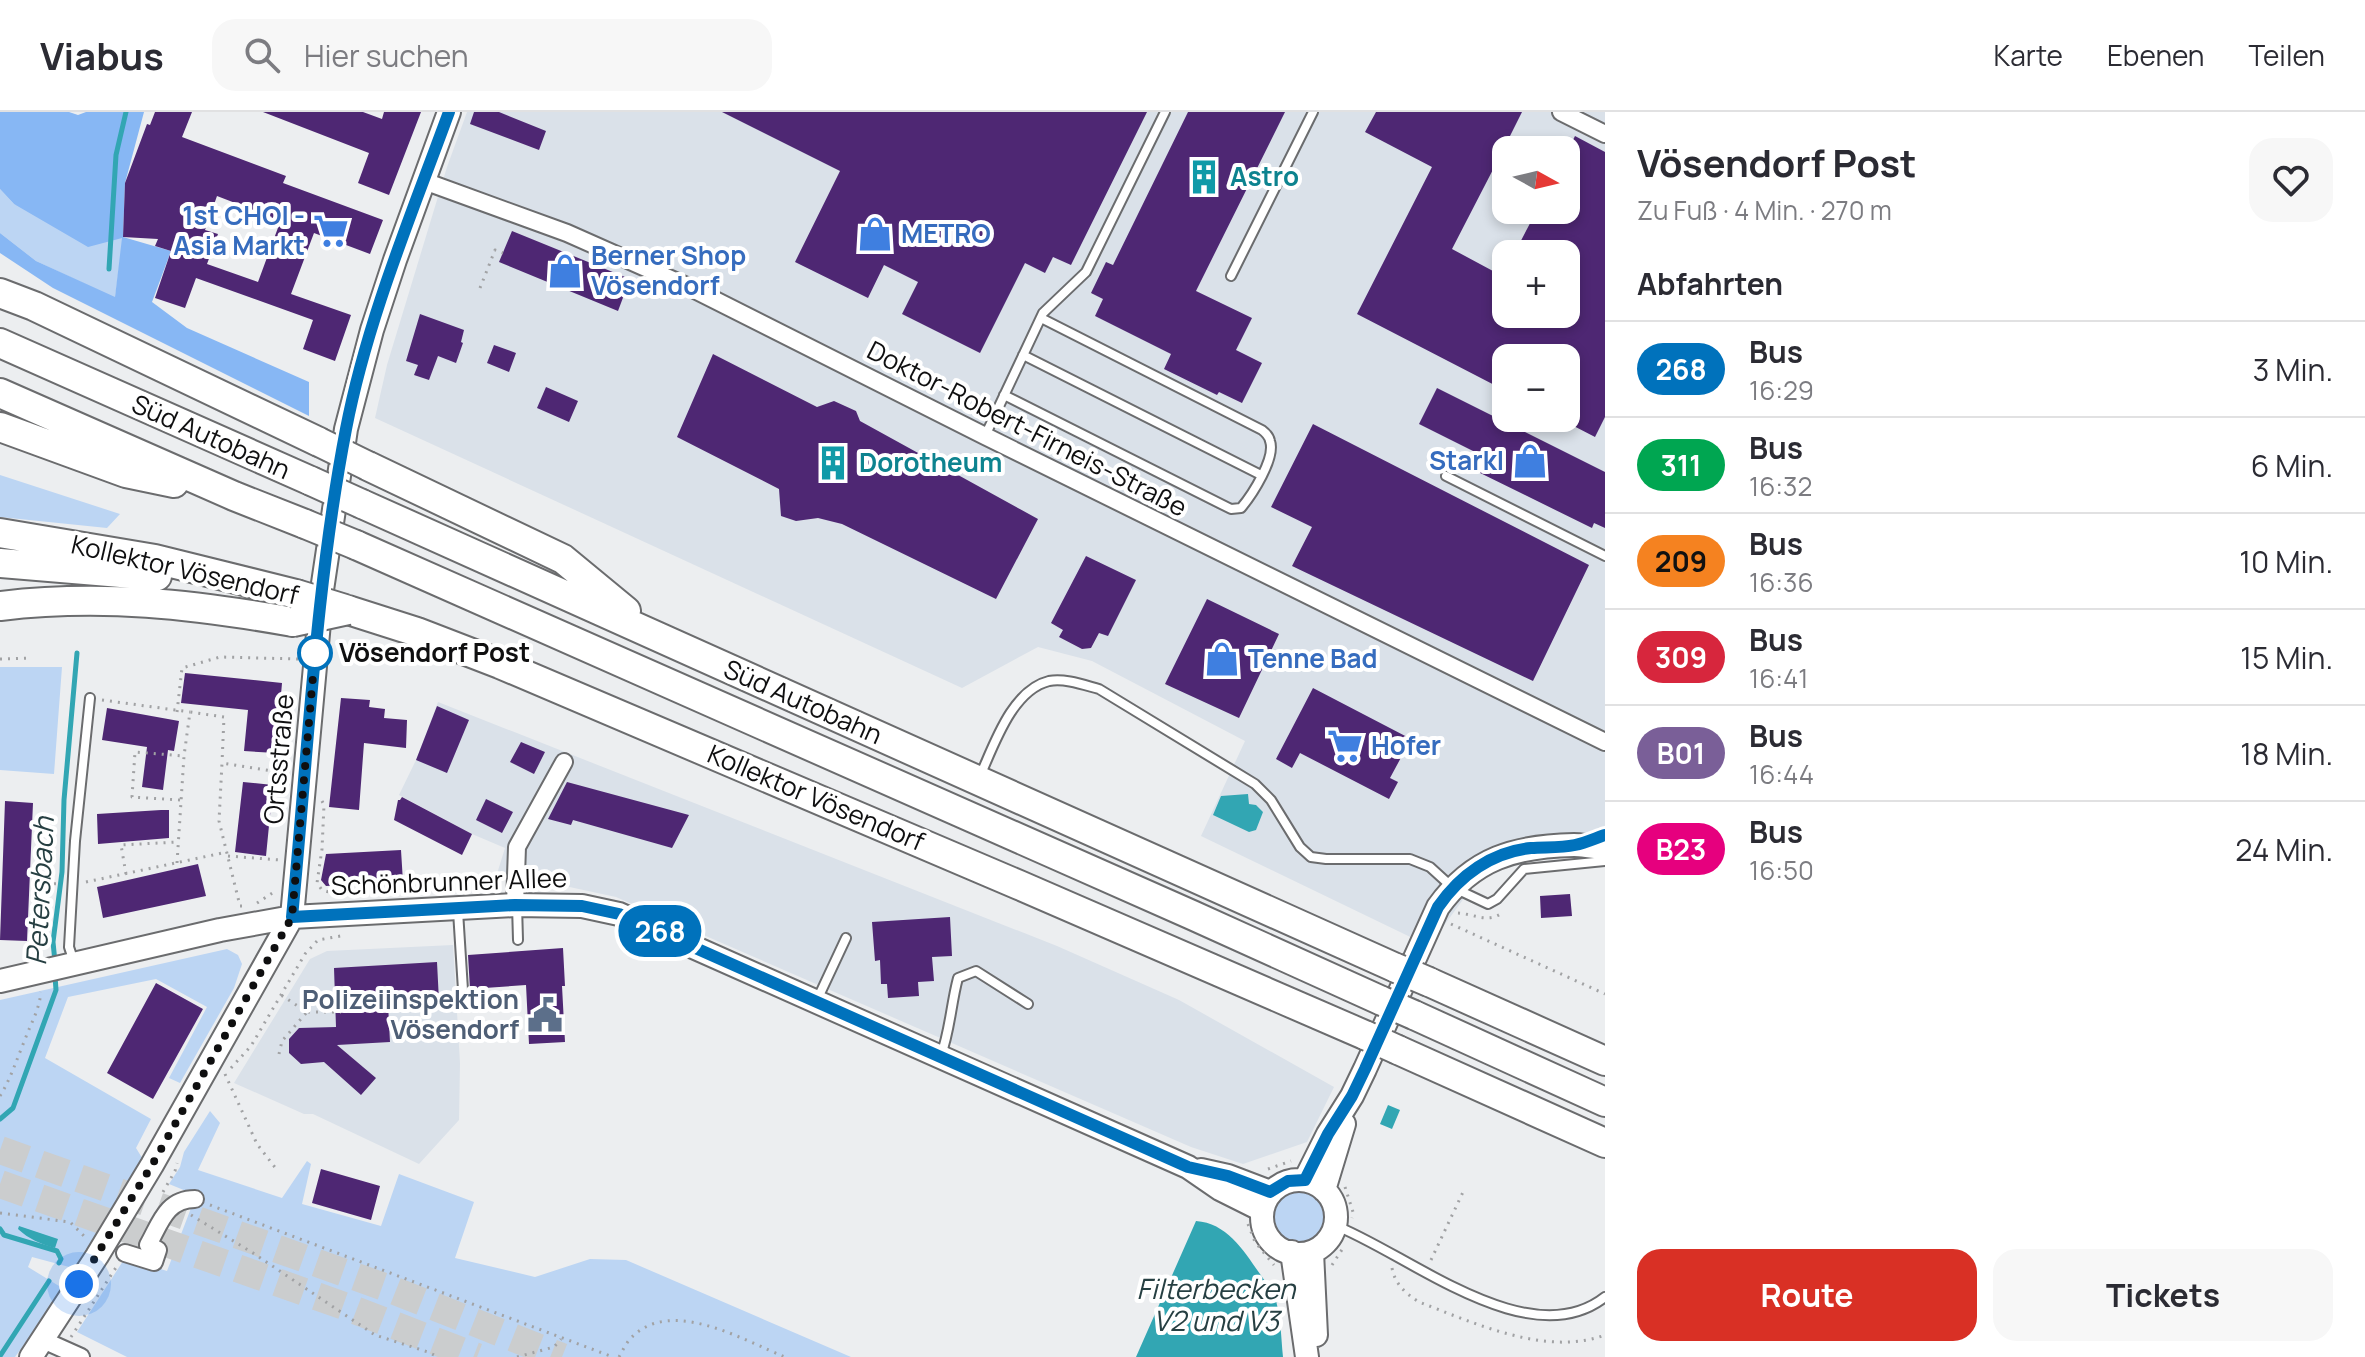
<!DOCTYPE html>
<html lang="de">
<head>
<meta charset="utf-8">
<style>
	:root { --surface:#fff; --page:#f7f7f7; --text:#2b2b33; --muted:#7c7c81; --line:#e1e1e2; --accent:#d93025 }
	body { margin:0; font-family:Manrope,sans-serif; background:var(--page); color:var(--text); height:100vh; display:flex; flex-direction:column; font-size:30px; white-space:nowrap }
	* { box-sizing:border-box; margin:0 }
	p { font-size:26px; color:var(--muted) }
	.icon { flex:none; width:44px; height:44px; fill:none; stroke:currentColor; stroke-width:2; stroke-linecap:round; stroke-linejoin:round }
	.map { position:relative; flex:1; overflow:hidden }
	.drawer { display:flex; flex-direction:column; background:var(--surface); width:760px }
	.drawer>* { flex:none }
	.badge { padding:0 16px; border-radius:26px; font-size:28px; line-height:52px }
	.needle { width:52px; rotate:98deg }
	.buttons { position:absolute; left:1492px; top:24px; display:grid; gap:16px }
	.buttons a { display:grid; place-items:center; width:88px; height:88px; border-radius:16px; background:var(--surface); box-shadow:0 4px 12px #0003; font-size:40px }
	.you { position:absolute; width:40px; height:40px; margin:-20px; border:6px solid #fff; border-radius:50%; background:#1a73e8; box-shadow:0 0 0 12px #1a73e833 }
	.map>.badge { position:absolute; translate:-50% -50%; box-shadow:0 0 0 4px #fff }
	h2 { padding:0 32px; font-size:30px; line-height:72px }
	.round { display:grid; place-items:center; flex:none; width:84px; height:84px; border-radius:24px; background:var(--page) }
	.head { display:flex; align-items:center; justify-content:space-between; height:136px; padding:0 32px }
	h1 { font-size:38px; font-weight:700; line-height:60px }
	.button { display:flex; gap:16px; margin-top:auto; padding:16px 32px }
	.button a { flex:1; height:92px; border-radius:24px; background:var(--accent); color:#fff; font-size:32px; font-weight:700; line-height:92px; text-align:center }
	.button a+a { background:var(--page); color:var(--text) }
	ul { padding:0; list-style:none }
	li { display:flex; align-items:center; gap:24px; height:96px; padding:0 32px; border-top:2px solid var(--line) }
	li div { flex:1 }
	li b { display:block; font-size:30px }
	li em { font-style:normal }
	li .badge { min-width:88px; font-weight:700; text-align:center }
	header { display:flex; align-items:center; gap:48px; box-sizing:border-box; height:112px; padding:0 40px; background:var(--surface); border-bottom:2px solid var(--line) }
	header strong { font-size:38px }
	nav { display:flex; gap:44px; margin-inline-start:auto; font-size:28px }
	.search { width:560px; height:72px; background:var(--page); display:flex; align-items:center; gap:20px; box-sizing:border-box; padding:0 28px; border-radius:24px; color:var(--muted); font-size:30px }
	main { display:flex; flex:1; min-height:0 }
	.map>svg:first-child { display:block }
	.built { fill:#dae1e9; fill-rule:evenodd }
	.green { fill:#bcd5f3 }
	.forest { fill:#87b7f4 }
	.water { fill:#32a6b3 }
	.lines { fill:none; stroke-linecap:round; stroke-linejoin:round }
	.stream { stroke:#32a6b3; stroke-width:5 }
	.building { fill:#4e2773; fill-rule:evenodd }
	.highway-tunnel { stroke:#cbcdce; stroke-width:28; stroke-dasharray:28 14; stroke-linecap:butt }
	.lane-casing { stroke:#6b6c6e; stroke-width:12 }
	.street-casing { stroke:#6b6c6e; stroke-width:20 }
	.secondary-casing { stroke:#6b6c6e; stroke-width:26 }
	.highway-casing { stroke:#6b6c6e; stroke-width:32 }
	.path { stroke:#a1a2a4; stroke-width:3; stroke-dasharray:2 6; stroke-linecap:butt }
	.lane { stroke:#fff; stroke-width:8 }
	.street { stroke:#fff; stroke-width:16 }
	.secondary { stroke:#fff; stroke-width:22 }
	.highway { stroke:#fff; stroke-width:28 }
	.highway-bridge-casing { stroke:#6b6c6e; stroke-width:32; stroke-linecap:butt }
	.highway-bridge { stroke:#fff; stroke-width:28 }
	.line-casing { stroke:#fff; stroke-width:18 }
	.line { stroke:#0072bc; stroke-width:12 }
	.walk { stroke:#0f0f10; stroke-width:8; stroke-dasharray:0 14.4 }
	.stop-dot { fill:#fff; stroke:#0072bc; stroke-width:4 }
	.labels { text-anchor:middle; stroke-width:8; stroke-linejoin:round; paint-order:stroke }
	.culture-label { font-size:26px; font-weight:bold; fill:#0d838f; stroke:#fff; text-anchor:start }
	.shop-label { font-size:26px; font-weight:bold; fill:#366cbe; stroke:#fff; text-anchor:start }
	.street-label { font-size:26px; fill:#0f0f10; stroke:#fff }
	.stop-label { font-size:26px; font-weight:bold; fill:#0f0f10; stroke:#fff; text-anchor:start }
	.service-label { font-size:26px; font-weight:bold; fill:#4e5e75; stroke:#fff; text-anchor:end }
	.water-label { font-size:28px; font-style:italic; fill:#263f42; stroke:#fff }
</style>
</head>
<body>
<header>
<strong>Viabus</strong>
<div class="search"><svg class="icon" aria-label="search" viewBox="0 0 24 24"><circle cx="10" cy="10" r="6"/><path d="M15 15l6 6"/></svg>Hier suchen</div>
<nav><a>Karte</a><a>Ebenen</a><a>Teilen</a></nav>
</header>
<main>
<div class="map">
<svg width="1605" height="1245" viewBox="0 0 1605 1245">
	<rect width="100%" height="100%" fill="#eceef0"/>
	<!-- built -->
	<path class="built" d="M467,0H1605V743L1528,747L1481,763L1429,834L1201,724L1245,629L1092,549L1038,535L962,576L375,306L387,253L447,55ZM1506,38H1566V98H1506ZM1506,142H1566V202H1506ZM1506,246H1566V306H1506Z
		M438,590L1057,834L1179,888L1334,975L1307,1030L1243,1052L1191,1035L616,785L551,771L496,765L505,736L472,722L399,683L416,648Z
		M453,833L460,951L459,1008L419,1052L313,1002H304L234,971L310,847L327,839Z"/>
	<!-- green -->
	<path class="green" d="M0,77L14,92L123,125L115,186L36,149L0,121Z
		M0,363L120,402L107,416L0,405Z
		M0,555H62L54,662L0,658Z
		M227,837L238,843L242,852L234,876L180,971L169,966L207,895L156,867L68,885L45,946L151,1007L136,1036L144,1049L81,1153L73,1156L32,1145L28,1155L59,1174L62,1180L15,1245H0V888Z
		M210,999L220,1011L198,1058L282,1086L307,1049L311,1052L302,1092L381,1114L399,1062L474,1090L455,1146L535,1165L590,1147L626,1148L851,1245H127L77,1220L125,1146L167,1159L196,1083L169,1072L180,1055L184,1040Z
		M1272 1104a27 27 0 1 1 54 0a27 27 0 1 1-54 0Z"/>
	<!-- forest -->
	<path class="forest" d="M0,0H69L78,3L86,0H144L125,71L123,125L171,139L152,190L187,216L309,270V304L53,176L0,141V121L36,149L115,185L122,126L88,135L14,92L0,77Z"/>
	<!-- water -->
	<path class="water" d="M1248,682L1249,692L1256,693L1263,700L1256,718L1249,720L1213,703L1221,684Z
		M1388,993L1400,998L1392,1017L1380,1012Z
		M1196,1109C1227,1111 1244,1139 1260,1162C1265,1169 1270,1176 1274,1183C1281,1201 1281,1226 1283,1245H1136Z
		M19,1114L58,1127L55,1136C40,1132 29,1127 18,1117Z"/>
	<g class="lines">
		<!-- stream -->
		<path class="stream" d="M109,157L116,43L126,0
			M55,850L53,830L62,760L64,688L77,541
			M0,1007L13,996L56,878L55,864
			M0,1117L4,1123L57,1139L61,1147L59,1151
			M0,1244L49,1169"/>
	</g>
	<!-- building -->
	<path class="building" d="M155,0H192L182,25L286,64L283,71L383,108L370,142L314,121L291,182L351,203L335,249L303,237L313,208L196,166L185,196L155,186L171,139L155,134L158,127L123,125L125,71L147,12L150,13ZM217,84L272,105L270,110L279,113L258,170L207,152L218,122L205,118Z
		M263,0H363L382,7L384,0H421L389,83L358,71L369,41Z
		M474,0H499L546,19L539,38L470,12Z
		M722,0H1147L1071,153L1053,145L1045,161L1025,151L980,241L902,202L918,170L884,153L868,186L795,150L840,59Z
		M1188,0H1285L1196,179L1252,206L1236,238L1262,251L1242,291L1219,280L1217,283L1164,257L1171,242L1095,204L1103,187L1091,181L1106,150L1113,153Z
		M1376,0H1522L1506,32V47L1500,44L1452,137L1506,166V202H1566V142H1514L1537,98H1566V42L1575,24L1605,40V305L1595,325L1566,310V246H1506V279L1357,202L1432,55L1365,20Z
		M512,119L630,167L618,199L499,150Z
		M420,202L464,218L461,230L463,231L456,251L438,244L429,268L414,263L418,253L406,249Z
		M494,233L516,241L509,260L487,251Z
		M713,242L817,295L834,289L856,299L860,309L1038,407L996,487L842,412L818,406L796,409L781,404L779,377L677,325Z
		M546,275L578,289L569,310L537,296Z
		M1437,276L1605,360V416L1594,411L1592,416L1472,357L1479,342L1419,312Z
		M1313,312L1589,453L1533,569L1292,454L1312,415L1271,395Z
		M1086,444L1136,468L1108,524L1099,521L1091,536L1082,537L1059,525L1063,518L1051,511Z
		M1207,487L1279,522L1239,606L1165,572Z
		M185,561L282,571L276,641L244,639L248,598L181,591Z
		M1313,576L1411,627L1390,666L1398,670L1389,687L1300,641L1292,656L1276,647Z
		M341,586L370,588L369,595L385,597L384,606L407,608L406,636L364,631L359,698L329,695Z
		M437,594L469,608L447,661L416,648Z
		M107,596L179,609L174,639L168,638L163,678L142,675L147,635L102,628Z
		M521,630L545,640L534,662L510,650Z
		M243,670L273,673L266,744L235,740Z
		M567,670L689,703L672,736L573,708L571,713L548,707Z
		M402,685L472,722L462,743L394,708L398,688H400Z
		M486,687L513,700L502,721L476,708Z
		M5,689L33,691L27,829L0,828Z
		M161,698H169V726L98,732L97,702Z
		M401,738L403,770L326,774L321,768L326,742Z
		M198,752L206,784L103,806L97,775Z
		M1570,782L1572,804L1541,806L1540,784Z
		M950,805L952,844L932,845L934,869L918,870L919,884L888,886L887,872H881L880,848L875,849L872,810Z
		M563,836L565,874H562L565,930L529,932L526,873L470,877L468,843Z
		M437,850L439,889L388,892L390,930L337,933L376,966L361,983L324,950L301,952L289,941V927L299,916L336,915L334,856Z
		M156,871L203,897L153,987L107,961Z
		M321,1057L380,1074L371,1108L312,1091Z"/>
	<g class="lines">
		<!-- highway-tunnel -->
		<path class="highway-tunnel" d="M0,1038L390,1177L562,1245
			M0,1072L344,1194L477,1245"/>
		<!-- lane casing -->
		<g class="lane-casing">
			<path id="lane" d="M1231,164L1313,0
				M1023,243L1261,363
				M1004,283L1231,397L1241,396C1252,383 1276,346 1270,329C1269,324 1266,321 1262,318L1041,206
				M985,324L1043,201L1086,160L1165,0
				M1446,364L1605,444
				M980,664C994,633 1012,578 1049,569C1065,566 1084,573 1099,577L1255,672L1271,688L1300,735L1311,745L1326,747H1410L1430,755L1452,775L1488,792L1497,787L1524,757L1605,749
				M517,793L518,828
				M458,799L463,878
				M74,850L69,835L75,729L90,586
				M817,888L846,826
				M941,943C950,919 951,892 958,866L976,859L1028,892
				M1334,1113C1407,1141 1529,1245 1605,1185"/>
		</g>
		<!-- street casing -->
		<g class="street-casing">
			<path id="street" d="M1561,0L1605,22
				M424,69L567,121L691,176L985,324L1605,630
				M515,793L517,735L564,650
				M125,1141L154,1150L158,1138L148,1133C160,1112 166,1087 195,1087
				M43,1228L81,1245"/>
		</g>
		<!-- secondary casing -->
		<g class="secondary-casing">
			<path id="secondary" d="M0,869L220,818L292,805L515,793L582,794L619,802L1188,1055L1220,1077L1262,1098
				M1201,1058L1228,1064L1270,1080
				M1305,1068L1328,1022L1352,984L1365,957L1438,795C1473,746 1516,734 1574,733C1584,733 1594,736 1605,735
				M1262 1105a37 37 0 1 1 74 0a37 37 0 1 1-74 0Z
				M1324,1078L1344,1012
				M1292,1140L1307,1245
				M1312,1140L1316,1223
				M31,1245L97,1144L152,1053L292,805L322,478L346,317L372,218L395,148L449,0"/>
		</g>
		<!-- highway casing -->
		<g class="highway-casing">
			<path id="highway" d="M0,181L34,194L319,330
				M0,231L311,369
				M0,281L234,384L305,412
				M0,315L126,361L174,371
				M368,354L563,447L626,499
				M362,392L1396,856
				M0,421L155,447L296,482
				M356,433L1192,803L1382,889
				M0,451L157,464
				M0,494C102,482 192,492 293,510
				M348,498L417,520L500,552L1019,773L1367,924
				M1429,870L1605,949
				M1414,903L1605,990
				M1398,938L1605,1031"/>
		</g>
		<!-- path -->
		<path class="path" d="M480,176L495,138L503,141
			M0,547L31,546
			M102,588L190,600
			M177,600L182,556L220,545L298,547
			M180,688L132,685L135,640L184,644
			M322,689L324,693L322,737L317,771L322,778L333,781L332,783
			M228,744L280,748
			M177,751L184,644L190,600L224,605L222,651
			M126,762L121,733L178,730
			M86,770L227,740
			M38,771L59,772
			M257,791L274,780
			M242,794H240L219,709L222,651L285,661
			M1458,801C1474,802 1489,812 1503,800
			M1451,812L1605,882
			M308,900H341
			M279,942L282,929L307,900L281,883
			M231,956L251,934L305,842L318,828L346,823
			M225,962L257,1032L277,1058
			M0,984C11,966 16,949 24,930C30,913 39,899 41,880
			M1268,1057L1291,1049
			M1345,1075L1353,1100L1352,1106
			M163,1080L175,1059L177,1051
			M210,1093L613,1245
			M0,1101L70,1110L85,1125
			M191,1103L253,1141L375,1223L428,1240L438,1245
			M1248,1112L1255,1130L1274,1153
			M1431,1148L1463,1080
			M1332,1153L1345,1133
			M1392,1156C1395,1172 1405,1181 1419,1190C1474,1211 1547,1245 1605,1223
			M71,1225L117,1154
			M517,1245L554,1235L561,1227
			M619,1245C623,1238 627,1229 633,1224C673,1186 743,1228 785,1245"/>
		<!-- lane -->
		<use href="#lane" class="lane"/>
		<!-- street -->
		<use href="#street" class="street"/>
		<!-- secondary -->
		<use href="#secondary" class="secondary"/>
		<!-- highway -->
		<use href="#highway" class="highway"/>
		<!-- highway-bridge casing -->
		<g class="highway-bridge-casing">
			<path id="highway-bridge" d="M319,330L368,354
				M311,369L362,392
				M305,412L356,433
				M296,482L345,497
				M293,510L348,498
				M1396,856L1429,870
				M1382,889L1414,903
				M1367,924L1398,938"/>
		</g>
		<!-- highway-bridge -->
		<use href="#highway-bridge" class="highway-bridge"/>
	</g>
	<g class="lines">
		<!-- line casing -->
		<g class="line-casing">
			<path id="line" d="M449,0C411,104 367,208 346,317C315,478 308,642 292,805L515,793L582,794L619,802L1188,1055L1228,1064L1270,1080L1288,1069L1305,1068L1328,1022L1352,984L1365,957L1438,795C1460,763 1492,740 1531,736C1546,735 1561,736 1575,733C1585,731 1596,726 1605,723"/>
		</g>
		<!-- line -->
		<use href="#line" class="line"/>
		<!-- walk -->
		<path class="walk" d="M79,1172L152,1053L292,805L315,541"/>
	</g>
	<!-- icons -->
	<defs>
		<g id="building-bare" transform="scale(2.76)"><path d="M-4-6H4V6H1V3H-1V6H-4ZM-2.5-4.3h1.7v1.8h-1.7ZM.8-4.3h1.7v1.8H.8ZM-2.5-1h1.7V.8h-1.7ZM.8-1h1.7V.8H.8Z" fill="#0f9aa8" stroke="#fff" stroke-width="2.5" paint-order="stroke"/></g>
		<g id="supermarket-bare" transform="scale(2.76)"><path d="M-6-5.5h2.5l.6 2H6L4.5 2H-2.5L-4.4-4H-6ZM-1.5 3.2a1.3 1.3 0 1 0 .1 0ZM3 3.2a1.3 1.3 0 1 0 .1 0Z" fill="#3f7fe0" stroke="#fff" stroke-width="2.5" paint-order="stroke"/></g>
		<g id="shop-bare" transform="scale(2.76)"><path d="M-5-2.5h2.3a2.7 3.5 0 0 1 5.4 0H5L5.5 6h-11ZM-1.5-2.5h3a1.5 2.3 0 0 0-3 0Z" fill="#3f7fe0" stroke="#fff" stroke-width="2.5" paint-order="stroke"/></g>
		<g id="civic-bare" transform="scale(2.76)"><path d="M-.6-6.5H3V-4.5H.6V-3L4-1V1h2V6H-6V1h2V-1L-.6-3ZM-1.2 2.5V6h2.4V2.5Z" fill="#5c6f8a" stroke="#fff" stroke-width="2.5" paint-order="stroke"/></g>
	</defs>
	<g fill-rule="evenodd">
		<use href="#building-bare" x="1204" y="65"/>
		<use href="#supermarket-bare" x="331" y="119"/>
		<use href="#shop-bare" x="875" y="122"/>
		<use href="#shop-bare" x="565" y="159"/>
		<use href="#shop-bare" x="1530" y="349"/>
		<use href="#building-bare" x="833" y="351"/>
		<use href="#shop-bare" x="1222" y="547"/>
		<use href="#supermarket-bare" x="1345" y="634"/>
		<use href="#civic-bare" x="545" y="903"/>
	</g>
	<!-- markers -->
	<circle class="stop-dot" cx="315" cy="541" r="16"/>
	<g class="labels">
		<!-- culture labels -->
		<g class="culture-label">
			<text x="1230" y="74">Astro</text>
			<text x="859" y="360">Dorotheum</text>
		</g>
		<!-- shop labels -->
		<g class="shop-label">
			<text x="305" y="113" text-anchor="end">1st CHOI -<tspan x="305" dy="30">Asia Markt</tspan></text>
			<text x="901" y="131">METRO</text>
			<text x="591" y="153">Berner Shop<tspan x="591" dy="30">Vösendorf</tspan></text>
			<text x="1504" y="358" text-anchor="end">Starkl</text>
			<text x="1248" y="556">Tenne Bad</text>
			<text x="1371" y="643">Hofer</text>
		</g>
		<!-- street labels -->
		<g class="street-label">
			<text transform="translate(1027 317) rotate(27)" y="9">Doktor-Robert-Firneis-Straße</text>
			<text transform="translate(211 325) rotate(24)" y="9">Süd Autobahn</text>
			<text transform="translate(185 458) rotate(13)" y="9">Kollektor Vösendorf</text>
			<text transform="translate(803 590) rotate(24)" y="9">Süd Autobahn</text>
			<text transform="translate(279 647) rotate(-85)" y="9">Ortsstraße</text>
			<text transform="translate(816 686) rotate(23)" y="9">Kollektor Vösendorf</text>
			<text transform="translate(449 770) rotate(-2)" y="9">Schönbrunner Allee</text>
		</g>
		<!-- stop labels -->
		<g class="stop-label">
			<text x="339" y="550">Vösendorf Post</text>
		</g>
		<!-- service labels -->
		<g class="service-label">
			<text x="519" y="897">Polizeiinspektion<tspan x="519" dy="30">Vösendorf</tspan></text>
		</g>
		<!-- water labels -->
		<g class="water-label">
			<text transform="translate(40 779) rotate(-87)" y="10">Petersbach</text>
			<text x="1216" y="1187">Filterbecken<tspan x="1216" dy="32">V2 und V3</tspan></text>
		</g>
	</g>
</svg>
<div class="buttons">
<a><svg class="needle" viewBox="-14 -14 28 28"><path d="M0-13l5 13h-10z" fill="#e53935"/><path d="M0 13l5-13h-10z" fill="#7c7c81"/></svg></a>
<a>+</a>
<a>−</a>
</div>
<div class="you" style="left:79px;top:1172px"></div>
<b class="badge" style="left:660px;top:819px;background:#0072bc;color:#fff">268</b>
</div>
<section class="drawer">
<div class="head"><div><h1>Vösendorf Post</h1><p>Zu Fuß · 4 Min. · 270 m</p></div><a class="round"><svg class="icon" aria-label="heart" viewBox="0 0 24 24"><path d="M12 20l-8-8c-3-5 5-10 8-4 3-6 11-1 8 4z"/></svg></a></div>
<h2>Abfahrten</h2>
<ul>
<li><span class="badge" style="background:#0072bc;color:#fff">268</span><div><b>Bus</b><p>16:29</p></div><em>3 Min.</em></li>
<li><span class="badge" style="background:#00a651;color:#fff">311</span><div><b>Bus</b><p>16:32</p></div><em>6 Min.</em></li>
<li><span class="badge" style="background:#f58220;color:#111">209</span><div><b>Bus</b><p>16:36</p></div><em>10 Min.</em></li>
<li><span class="badge" style="background:#d7263d;color:#fff">309</span><div><b>Bus</b><p>16:41</p></div><em>15 Min.</em></li>
<li><span class="badge" style="background:#7a5f98;color:#fff">B01</span><div><b>Bus</b><p>16:44</p></div><em>18 Min.</em></li>
<li><span class="badge" style="background:#e6007e;color:#fff">B23</span><div><b>Bus</b><p>16:50</p></div><em>24 Min.</em></li>
</ul>
<div class="button"><a>Route</a><a>Tickets</a></div>
</section>
</main>
</body>
</html>
